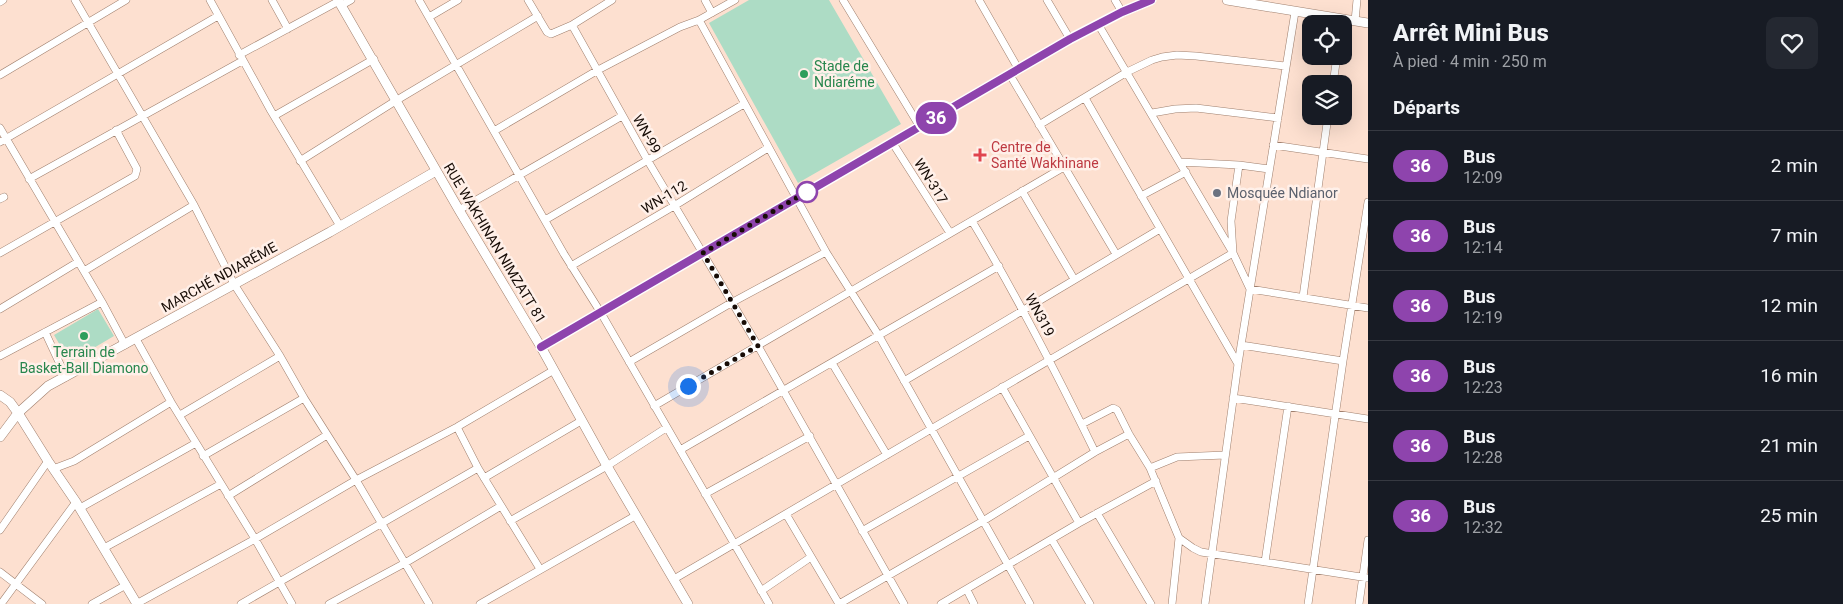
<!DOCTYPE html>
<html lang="fr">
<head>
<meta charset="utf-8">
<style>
	:root { --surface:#171b24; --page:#242831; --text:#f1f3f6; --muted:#9ea1a6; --line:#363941 }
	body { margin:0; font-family:Roboto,sans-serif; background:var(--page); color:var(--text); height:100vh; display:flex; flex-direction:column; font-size:19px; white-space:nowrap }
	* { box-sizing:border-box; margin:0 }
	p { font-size:16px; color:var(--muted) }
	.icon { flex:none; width:28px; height:28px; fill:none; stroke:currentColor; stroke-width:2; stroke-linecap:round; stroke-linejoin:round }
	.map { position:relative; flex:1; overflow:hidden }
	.drawer { display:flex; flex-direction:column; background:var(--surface); width:475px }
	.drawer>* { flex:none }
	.badge { padding:0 10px; border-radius:16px; font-size:18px; line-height:32px }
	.fabs { position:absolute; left:1302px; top:15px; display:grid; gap:10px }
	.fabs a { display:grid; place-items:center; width:50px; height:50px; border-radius:10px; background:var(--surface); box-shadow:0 5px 20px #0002; font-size:25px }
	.you { position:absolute; width:25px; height:25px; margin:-12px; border:4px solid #fff; border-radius:50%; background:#1a73e8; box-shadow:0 0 0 8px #1a73e833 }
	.map>.badge { position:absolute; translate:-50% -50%; box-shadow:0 0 0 2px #fff }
	h2 { padding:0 25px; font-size:19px; line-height:45px }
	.round { display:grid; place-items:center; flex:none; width:52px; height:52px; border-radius:10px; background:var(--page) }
	.overview { display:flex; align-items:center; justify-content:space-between; height:85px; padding:0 25px }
	h1 { font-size:24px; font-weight:800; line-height:38px }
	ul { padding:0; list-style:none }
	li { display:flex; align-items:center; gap:15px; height:70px; padding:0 25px; border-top:1px solid var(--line) }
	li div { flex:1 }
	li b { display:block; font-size:19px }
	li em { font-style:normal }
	li .badge { min-width:55px; font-weight:700; text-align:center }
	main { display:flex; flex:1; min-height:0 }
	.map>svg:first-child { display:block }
	.green { fill:#addcc5 }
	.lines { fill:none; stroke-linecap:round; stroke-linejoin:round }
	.minor-casing { stroke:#9f7f6d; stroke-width:8 }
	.tertiary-casing { stroke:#9f7f6d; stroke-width:10 }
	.minor { stroke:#fff; stroke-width:7 }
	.tertiary { stroke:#fff; stroke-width:9 }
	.line-casing { stroke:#fff; stroke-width:11 }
	.line { stroke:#8e44ad; stroke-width:8 }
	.walk { stroke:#170c06; stroke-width:5; stroke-dasharray:0 9 }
	.leisure-dot { fill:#2e9e5b; stroke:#fff0e9; stroke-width:2 }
	.health-dot { fill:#e0444e; stroke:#fff0e9; stroke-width:2 }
	.stop-dot { fill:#fff; stroke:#8e44ad; stroke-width:2.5 }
	.worship-dot { fill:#6b7280; stroke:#fff0e9; stroke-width:2 }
	.labels { text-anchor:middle; stroke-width:5; stroke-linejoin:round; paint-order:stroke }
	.leisure-label { font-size:14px; fill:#27864d; stroke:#fff0e9; text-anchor:start }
	.street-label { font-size:14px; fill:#170c06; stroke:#fff0e9 }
	.health-label { font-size:14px; fill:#be3a42; stroke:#fff0e9; text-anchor:start }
	.worship-label { font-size:14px; fill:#5b616d; stroke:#fff0e9; text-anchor:start }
</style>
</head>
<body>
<main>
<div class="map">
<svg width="1368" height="604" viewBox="0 0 1368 604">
	<rect width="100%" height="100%" fill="#fde0d0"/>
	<!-- green -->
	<path class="green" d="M749,0H829L901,124L798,183L709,23Z
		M98,309L114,336L70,362L54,335Z"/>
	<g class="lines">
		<!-- minor casing -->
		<g class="minor-casing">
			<path id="minor" d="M75,0L194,205L234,284L280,356L304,398L356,480L429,604
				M210,0L271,111L340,226
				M272,0L288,29
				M419,0L564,254L601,313L769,604
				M528,0L547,32L551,34L572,25L612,0
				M705,0L712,13
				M843,0L920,127
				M979,0L1019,70
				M1047,0L1070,39
				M1115,0L1122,12
				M0,2L3,0
				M342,5L351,0
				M429,17L458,0
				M699,20L826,252L879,336L1030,604
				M1355,21L1357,0
				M1098,24L1233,253L1250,289L1368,308
				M572,25L648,161L758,346L904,604
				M239,55L339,1
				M0,75L126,0
				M1010,75L1116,254
				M1333,84L1337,56
				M1085,98L1238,364
				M1152,113L1175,109L1196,108L1278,118
				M274,116L374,59
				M1039,125L1127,72L1152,60L1162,57L1177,55L1196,56L1285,66
				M0,128L102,302L125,345
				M494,131L598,70L680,27L699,20L735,0
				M0,142L218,16
				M892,142L950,233
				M1273,145L1368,159
				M300,161L397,100L538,16
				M1180,162L1239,165L1269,169
				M29,179L242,61
				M1022,191L1074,279
				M1141,196L1186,172
				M0,199L4,197
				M459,210L622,116
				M545,220L744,104
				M972,221C1017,296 1057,374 1095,452
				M0,253L135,176L137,169L116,130
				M571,266L674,206L768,148
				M84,271L194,205
				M1303,297L1328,116
				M0,309L78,262
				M45,332L66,377
				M136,339L171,402L255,539L292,604
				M1241,345L1343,361
				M0,356L102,302
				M629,362L731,303L826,252
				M832,363L887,455
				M904,381L1160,229
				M1002,387L1079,523
				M1233,398L1368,419
				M654,406L1064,167
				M180,415L280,356
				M1082,424L1113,408L1117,410L1129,434L1150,468L1179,538L1193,548L1201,552L1368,578
				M457,427L478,468L540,569
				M680,450L999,266
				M203,456L304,398
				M1150,468L1177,457L1225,455
				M53,469L74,461L171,402
				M484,478L581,421
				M705,494L810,436
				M228,496L327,435
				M80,508L196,443
				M1097,513L1151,604
				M786,514L839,604
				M510,521L607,466L666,428
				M0,530L48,461
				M862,531L1029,436
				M1052,540L1090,604
				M104,548L221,484
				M1265,562L1288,406
				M0,572L42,604
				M674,579L1233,253L1231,221L1239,165
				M967,590L974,604
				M761,591L811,557
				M1,604L76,502
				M92,604L126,585
				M136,604L255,539L356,480L457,427L554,370
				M241,604L478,468
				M329,604L405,563L501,506
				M480,604L635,516
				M839,604L983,521L1095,452L1129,434
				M941,604L1079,523L1156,481
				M1172,604L1179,538
				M1205,604L1238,364L1295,12
				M1308,604L1343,361L1368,202
				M1359,604L1368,540"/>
		</g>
		<!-- tertiary casing -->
		<g class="tertiary-casing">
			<path id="tertiary" d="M338,0L459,210L541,347L607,466L688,604
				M1227,0L1368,23
				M541,347L1070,39L1122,12L1151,0
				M0,395L10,402L18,413L48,461L76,502L137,604
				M0,437L18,413L48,386L330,232L436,171"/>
		</g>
		<!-- minor -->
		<use href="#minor" class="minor"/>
		<!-- tertiary -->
		<use href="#tertiary" class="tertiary"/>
	</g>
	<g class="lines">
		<!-- line casing -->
		<g class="line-casing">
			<path id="line" d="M541,347L1070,39L1122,12L1151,0"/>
		</g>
		<!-- line -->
		<use href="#line" class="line"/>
		<!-- walk -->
		<path class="walk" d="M688,386L758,346L703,253L813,188L807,192"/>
	</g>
	<!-- markers -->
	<g class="leisure-dot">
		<circle cx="804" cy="74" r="5"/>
		<circle cx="84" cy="336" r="5"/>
	</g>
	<path class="health-dot" d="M977.5 147.5h5v5h5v5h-5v5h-5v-5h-5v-5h5z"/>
	<circle class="stop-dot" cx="807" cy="192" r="10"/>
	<circle class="worship-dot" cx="1217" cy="193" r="5"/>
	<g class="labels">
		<!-- leisure labels -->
		<g class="leisure-label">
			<text x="814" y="71">Stade de<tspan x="814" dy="16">Ndiaréme</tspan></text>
			<text x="84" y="357" text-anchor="middle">Terrain de<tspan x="84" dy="16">Basket-Ball Diamono</tspan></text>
		</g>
		<!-- street labels -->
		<g class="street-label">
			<text transform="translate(647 134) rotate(60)" y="5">WN-99</text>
			<text transform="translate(931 181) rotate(58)" y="5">WN-317</text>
			<text transform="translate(664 197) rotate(-31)" y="5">WN-112</text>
			<text transform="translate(495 243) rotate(59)" y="5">RUE WAKHINAN NIMZATT 81</text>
			<text transform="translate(219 277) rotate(-29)" y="5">MARCHÉ NDIARÉME</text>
			<text transform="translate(1040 315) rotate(62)" y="5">WN319</text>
		</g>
		<!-- health labels -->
		<g class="health-label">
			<text x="991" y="152">Centre de<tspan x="991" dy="16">Santé Wakhinane</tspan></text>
		</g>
		<!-- worship labels -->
		<g class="worship-label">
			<text x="1227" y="198">Mosquée Ndianor</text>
		</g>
	</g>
</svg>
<div class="fabs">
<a><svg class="icon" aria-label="locate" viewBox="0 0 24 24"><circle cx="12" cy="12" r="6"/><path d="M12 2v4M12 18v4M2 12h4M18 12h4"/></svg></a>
<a><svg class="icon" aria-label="layers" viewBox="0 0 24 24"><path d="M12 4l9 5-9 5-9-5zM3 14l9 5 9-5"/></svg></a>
</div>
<div class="you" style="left:688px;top:386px"></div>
<b class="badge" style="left:936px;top:118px;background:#8e44ad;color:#fff">36</b>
</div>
<section class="drawer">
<div class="overview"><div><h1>Arrêt Mini Bus</h1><p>À pied · 4 min · 250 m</p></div><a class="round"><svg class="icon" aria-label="heart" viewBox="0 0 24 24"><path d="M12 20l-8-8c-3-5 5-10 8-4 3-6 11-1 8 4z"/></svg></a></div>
<h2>Départs</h2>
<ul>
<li><span class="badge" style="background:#8e44ad;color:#fff">36</span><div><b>Bus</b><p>12:09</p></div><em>2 min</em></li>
<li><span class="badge" style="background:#8e44ad;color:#fff">36</span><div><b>Bus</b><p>12:14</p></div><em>7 min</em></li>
<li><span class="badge" style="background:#8e44ad;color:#fff">36</span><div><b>Bus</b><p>12:19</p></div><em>12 min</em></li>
<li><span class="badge" style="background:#8e44ad;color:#fff">36</span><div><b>Bus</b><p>12:23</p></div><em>16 min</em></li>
<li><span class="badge" style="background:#8e44ad;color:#fff">36</span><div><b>Bus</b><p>12:28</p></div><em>21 min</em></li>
<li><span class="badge" style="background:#8e44ad;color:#fff">36</span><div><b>Bus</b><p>12:32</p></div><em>25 min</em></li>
</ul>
</section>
</main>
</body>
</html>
